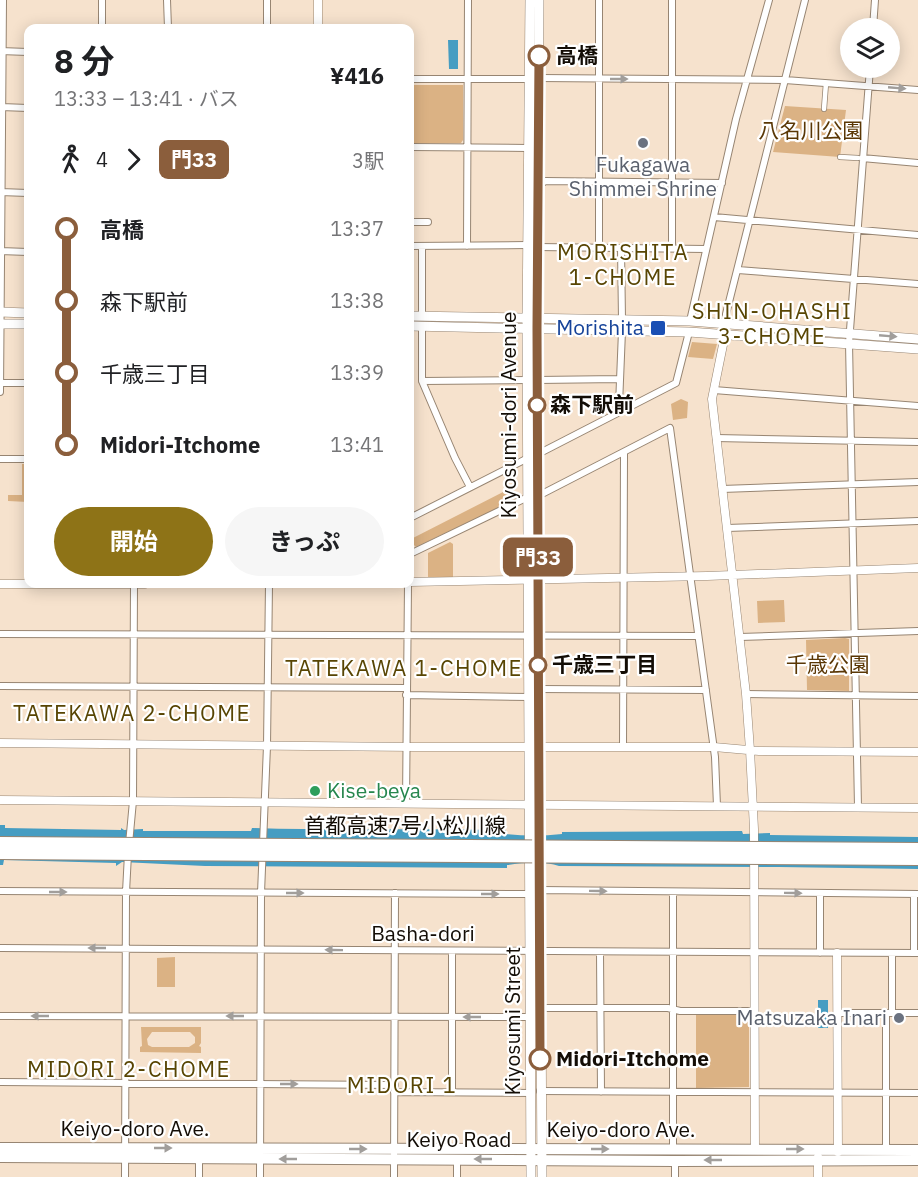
<!DOCTYPE html>
<html lang="ja">
<head>
<meta charset="utf-8">
<style>
	:root { --surface:#fff; --page:#f6f6f6; --text:#202124; --muted:#757577; --accent:#8e7317 }
	body { margin:0; font-family:"IBM Plex Sans","Noto Sans JP",sans-serif; background:var(--page); color:var(--text); height:100vh; display:flex; flex-direction:column; font-size:22px; white-space:nowrap }
	* { box-sizing:border-box; margin:0 }
	p { font-size:20px; color:var(--muted) }
	.icon { flex:none; width:33px; height:33px; fill:none; stroke:currentColor; stroke-width:2; stroke-linecap:round; stroke-linejoin:round }
	.map { position:relative; flex:1; overflow:hidden }
	.drawer { position:absolute; left:24px; top:24px; width:390px; height:564px; display:flex; flex-direction:column; background:var(--surface); border-radius:12px; box-shadow:0 3px 15px #0003 }
	.drawer>* { flex:none }
	.badge { padding:0 12px; border-radius:9px; font-size:21px; line-height:39px }
	.controls { position:absolute; left:840px; top:18px; display:grid; gap:12px }
	.controls a { display:grid; place-items:center; width:60px; height:60px; border-radius:50%; background:var(--surface); box-shadow:0 3px 15px #0003; font-size:30px }
	.map>.badge { position:absolute; translate:-50% -50%; box-shadow:0 0 0 3px #fff }
	.legs { display:flex; align-items:center; gap:9px; height:66px; padding:0 30px; font-size:20px }
	.legs p { margin-inline-start:auto }
	.headline { display:flex; align-items:center; justify-content:space-between; height:102px; padding:0 30px }
	h1 { font-size:33px; font-weight:700; line-height:45px }
	.action { display:flex; gap:12px; margin-top:auto; padding:12px 30px }
	.action a { flex:1; height:69px; border-radius:36px; background:var(--accent); color:#fff; font-size:24px; font-weight:700; line-height:69px; text-align:center }
	.action a+a { background:var(--page); color:var(--text) }
	ul { padding:0 30px; list-style:none }
	li { display:flex; align-items:center; gap:21px; height:72px; font-size:22px }
	li i { display:grid; place-items:center; width:9px; height:100%; margin:0 8px; background:currentColor }
	li i::after { content:''; width:15px; height:15px; margin:-8px; border:4px solid; border-radius:50%; background:var(--surface) }
	li p { margin-inline-start:auto }
	li:first-child i { background:linear-gradient(#0000 50%,currentColor 0) }
	li:last-child i { background:linear-gradient(currentColor 50%,#0000 0) }
	.map>svg:first-child { display:block }
	.green { fill:#dbb284; fill-rule:evenodd }
	.water { fill:#469dc2 }
	.lines { fill:none; stroke-linecap:round; stroke-linejoin:round }
	.pedestrian-casing { stroke:#978572; stroke-width:6 }
	.minor-casing { stroke:#978572; stroke-width:8 }
	.tertiary-casing { stroke:#978572; stroke-width:9 }
	.secondary-casing { stroke:#978572; stroke-width:10 }
	.primary-casing { stroke:#978572; stroke-width:10 }
	.trunk-casing { stroke:#978572; stroke-width:12 }
	.pedestrian { stroke:#fff; stroke-width:4.5 }
	.minor { stroke:#fff; stroke-width:6 }
	.tertiary { stroke:#fff; stroke-width:8 }
	.secondary { stroke:#fff; stroke-width:9 }
	.primary { stroke:#fff; stroke-width:9 }
	.trunk { stroke:#fff; stroke-width:10 }
	.motorway-bridge-casing { stroke:#978572; stroke-width:14; stroke-linecap:butt }
	.motorway-bridge { stroke:#fff; stroke-width:12 }
	.oneway { fill:#a19e9b }
	.line-1-casing { stroke:#fff; stroke-width:14 }
	.line-1 { stroke:#8b5e3c; stroke-width:9 }
	.stop-1-dot { fill:#fff; stroke:#8b5e3c; stroke-width:3 }
	.worship-dot { fill:#6b7280; stroke:#fff; stroke-width:2 }
	.transit-dot { fill:#1a4fb4; stroke:#fff; stroke-width:2 }
	.leisure-dot { fill:#2e9e5b; stroke:#fff; stroke-width:2 }
	.labels { text-anchor:middle; stroke-width:4.5; stroke-linejoin:round; paint-order:stroke }
	.stop-label { font-size:21px; font-weight:bold; fill:#130d06; stroke:#fff; text-anchor:start }
	.park-label { font-size:21px; fill:#5a3705; stroke:#fff }
	.worship-label { font-size:21px; fill:#5b616d; stroke:#fff }
	.transit-label { font-size:21px; fill:#164399; stroke:#fff; text-anchor:end }
	.street-label { font-size:21px; fill:#130d06; stroke:#fff }
	.leisure-label { font-size:21px; fill:#27864d; stroke:#fff; text-anchor:start }
	.neighbourhood-label { font-size:22px; letter-spacing:1.5px; fill:#584503; stroke:#fff }
</style>
</head>
<body>
<div class="map">
<svg width="918" height="1177" viewBox="0 0 918 1177">
	<rect width="100%" height="100%" fill="#f6e2cd"/>
	<!-- green -->
	<path class="green" d="M410,85H463V140L461,143H410Z
		M785,106L846,110L840,157L773,152Z
		M692,342L717,344L713,359L688,357Z
		M681,399L688,402L687,418L673,420L671,404Z
		M22,464H28V502L8,501V495H22Z
		M507,490L516,494L517,499L416,547L413,544V538Z
		M450,542L453,544V577H428V553Z
		M784,600L785,622L758,623L757,601Z
		M845,638L849,639V691L807,690L806,640Z
		M175,957V987H157V958Z
		M749,1013V1087L696,1088V1015Z
		M141,1027H201V1043L199,1046L201,1047V1053L140,1052V1047L142,1046ZM152,1032H190L195,1037V1043L189,1047H152L148,1045L147,1039Z"/>
	<!-- water -->
	<path class="water" d="M448,40H458V69H449Z
		M0,825H5V828L121,830V828L124,830L143,829V831H251L252,828C337,831 421,828 506,830V834C524,836 543,836 562,834V832L742,831L743,834L770,833V835L918,837V869L779,867L559,866C545,861 523,863 507,865V868L205,866L122,862L116,866V863L4,860L3,865H0Z
		M818,1000H828V1028H818Z"/>
	<g class="lines">
		<!-- pedestrian casing -->
		<g class="pedestrian-casing">
			<path id="pedestrian" d="M824,109L826,83
				M840,157L858,158"/>
		</g>
		<!-- minor casing -->
		<g class="minor-casing">
			<path id="minor" d="M167,0L168,28
				M267,0V28
				M672,0V248
				M102,28V0
				M873,28L875,0
				M0,51L28,52
				M539,78L785,80L918,90
				M410,79H529
				M1,107L28,108
				M410,147L529,148
				M862,158L918,163
				M538,187L545,181L722,183
				M0,192L28,193
				M714,217L918,235
				M410,222H428
				M410,246L527,245
				M467,246L468,0
				M537,247L706,249
				M599,247V0
				M621,248L622,319
				M0,251L28,252
				M738,270L918,284
				M422,316V246
				M690,321L736,119L769,0
				M422,326V381L455,458L470,487
				M725,335L726,314L805,0
				M537,380L620,379
				M422,381L527,380
				M0,383H28
				M714,390L918,406
				M0,392L3,0
				M622,410L619,405L622,331
				M716,438L918,442
				M538,454L676,383L689,332
				M0,459H28
				M722,489L918,482
				M538,496L670,428L715,757L717,806
				M410,518L528,458
				M727,528L918,521
				M410,554L528,497
				M0,634L698,636
				M740,637L918,631
				M0,686L407,688
				M539,689L706,690
				M746,694L918,696
				M406,695L530,697
				M623,747L624,453
				M406,803L408,584
				M858,807L849,343L870,68
				M129,844L133,801L134,584
				M0,891L530,894L540,890L918,894
				M914,894V953
				M0,948L918,953
				M452,951V1092
				M600,952L601,1092
				M820,953V893
				M892,953V1013
				M540,1008H668L680,1011H754
				M837,1013H918
				M886,1013V1150
				M0,1016L530,1017
				M0,1082L395,1085
				M540,1091L918,1093
				M394,1092L531,1093
				M673,1150V892
				M199,1158V1177
				M125,1177L126,892L128,854
				M260,1177L261,893L267,746L269,584
				M394,1177L395,893
				M457,1177V1159
				M675,1177V1161"/>
		</g>
		<!-- tertiary casing -->
		<g class="tertiary-casing">
			<path id="tertiary" d="M318,0V28
				M725,335L712,399L746,694L750,750L754,829L755,1149
				M410,582L707,576L918,568
				M0,584H145
				M0,743L414,747H714L759,751L918,752
				M0,800L918,808
				M837,953L838,1152
				M818,1157V1177"/>
		</g>
		<!-- secondary casing -->
		<g class="secondary-casing">
			<path id="secondary" d="M530,0L527,327L531,1177
				M539,0L537,328L542,1177"/>
		</g>
		<!-- primary casing -->
		<g class="primary-casing">
			<path id="primary" d="M0,312L28,313
				M410,316L690,321L918,339
				M0,324H28
				M410,326L689,332L918,349"/>
		</g>
		<!-- trunk casing -->
		<g class="trunk-casing">
			<path id="trunk" d="M0,1148L918,1150
				M0,1157L675,1161L918,1160"/>
		</g>
		<!-- pedestrian -->
		<use href="#pedestrian" class="pedestrian"/>
		<!-- minor -->
		<use href="#minor" class="minor"/>
		<!-- tertiary -->
		<use href="#tertiary" class="tertiary"/>
		<!-- secondary -->
		<use href="#secondary" class="secondary"/>
		<!-- primary -->
		<use href="#primary" class="primary"/>
		<!-- trunk -->
		<use href="#trunk" class="trunk"/>
		<!-- motorway-bridge casing -->
		<g class="motorway-bridge-casing">
			<path id="motorway-bridge" d="M0,843L918,849
				M0,853L918,859"/>
		</g>
		<!-- motorway-bridge -->
		<use href="#motorway-bridge" class="motorway-bridge"/>
	</g>
	<!-- one-way arrows -->
	<defs><path id="oneway-solid" d="M-6-.8H1V-3.2L6.5 0L1 3.2V.8H-6Z" transform="scale(1.5)"/></defs>
	<g class="oneway">
		<use href="#oneway-solid" transform="translate(619 79)"/>
		<use href="#oneway-solid" transform="translate(897 88) rotate(5)"/>
		<use href="#oneway-solid" transform="translate(888 336) rotate(5)"/>
		<use href="#oneway-solid" transform="translate(598 891) rotate(1)"/>
		<use href="#oneway-solid" transform="translate(58 892)"/>
		<use href="#oneway-solid" transform="translate(295 893)"/>
		<use href="#oneway-solid" transform="translate(793 893) rotate(1)"/>
		<use href="#oneway-solid" transform="translate(490 894)"/>
		<use href="#oneway-solid" transform="translate(97 948) rotate(-180)"/>
		<use href="#oneway-solid" transform="translate(334 950) rotate(-179)"/>
		<use href="#oneway-solid" transform="translate(40 1016) rotate(-180)"/>
		<use href="#oneway-solid" transform="translate(235 1016) rotate(-180)"/>
		<use href="#oneway-solid" transform="translate(472 1017) rotate(-180)"/>
		<use href="#oneway-solid" transform="translate(289 1084)"/>
		<use href="#oneway-solid" transform="translate(163 1148)"/>
		<use href="#oneway-solid" transform="translate(358 1149)"/>
		<use href="#oneway-solid" transform="translate(600 1149)"/>
		<use href="#oneway-solid" transform="translate(795 1149)"/>
		<use href="#oneway-solid" transform="translate(288 1159) rotate(-180)"/>
		<use href="#oneway-solid" transform="translate(483 1159) rotate(-180)"/>
		<use href="#oneway-solid" transform="translate(713 1160) rotate(180)"/>
	</g>
	<g class="lines">
		<!-- line-1 casing -->
		<g class="line-1-casing">
			<path id="line-1" d="M539,56L537,328L540,1059"/>
		</g>
		<!-- line-1 -->
		<use href="#line-1" class="line-1"/>
	</g>
	<!-- markers -->
	<g class="stop-1-dot">
		<circle cx="539" cy="56" r="10"/>
		<circle cx="537" cy="405" r="8"/>
		<circle cx="538" cy="665" r="8"/>
		<circle cx="540" cy="1059" r="10"/>
	</g>
	<g class="worship-dot">
		<circle cx="643" cy="143" r="6"/>
		<circle cx="899" cy="1018" r="6"/>
	</g>
	<rect class="transit-dot" x="650" y="320" width="16" height="16" rx="3"/>
	<circle class="leisure-dot" cx="315" cy="791" r="6"/>
	<g class="labels">
		<!-- stop labels -->
		<g class="stop-label">
			<text x="556" y="63">高橋</text>
			<text x="550" y="412">森下駅前</text>
			<text x="552" y="672">千歳三丁目</text>
			<text x="556" y="1066">Midori-Itchome</text>
		</g>
		<!-- park labels -->
		<g class="park-label">
			<text x="811" y="138">八名川公園</text>
			<text x="828" y="672">千歳公園</text>
		</g>
		<!-- worship labels -->
		<g class="worship-label">
			<text x="643" y="172">Fukagawa<tspan x="643" dy="24">Shimmei Shrine</tspan></text>
			<text x="887" y="1025" text-anchor="end">Matsuzaka Inari</text>
		</g>
		<!-- transit labels -->
		<g class="transit-label">
			<text x="644" y="335">Morishita</text>
		</g>
		<!-- street labels -->
		<g class="street-label">
			<text transform="translate(509 415) rotate(-90)" y="7">Kiyosumi-dori Avenue</text>
			<text x="405" y="833">首都高速7号小松川線</text>
			<text x="423" y="941">Basha-dori</text>
			<text transform="translate(513 1021) rotate(-90)" y="7">Kiyosumi Street</text>
			<text x="135" y="1136">Keiyo-doro Ave.</text>
			<text x="621" y="1137">Keiyo-doro Ave.</text>
			<text x="459" y="1147">Keiyo Road</text>
		</g>
		<!-- leisure labels -->
		<g class="leisure-label">
			<text x="327" y="798">Kise-beya</text>
		</g>
		<!-- neighbourhood labels -->
		<g class="neighbourhood-label">
			<text x="623" y="260">MORISHITA<tspan x="623" dy="25">1-CHOME</tspan></text>
			<text x="772" y="319">SHIN-OHASHI<tspan x="772" dy="25">3-CHOME</tspan></text>
			<text x="404" y="676">TATEKAWA 1-CHOME</text>
			<text x="132" y="721">TATEKAWA 2-CHOME</text>
			<text x="129" y="1077">MIDORI 2-CHOME</text>
			<text x="402" y="1093">MIDORI 1</text>
		</g>
	</g>
</svg>
<div class="controls">
<a><svg class="icon" aria-label="layers" viewBox="0 0 24 24"><path d="M12 4l9 5-9 5-9-5zM3 14l9 5 9-5"/></svg></a>
</div>
<b class="badge" style="left:538px;top:557px;background:#8b5e3c;color:#fff">門33</b>
<section class="drawer">
<div class="headline"><div><h1>8 分</h1><p>13:33 – 13:41 · バス</p></div><b>¥416</b></div>
<div class="legs"><svg class="icon" aria-label="walk" viewBox="0 0 24 24"><circle cx="13" cy="4" r="2"/><path d="M13 8l-2 6 4 7M11 14l-3 7M7 12l3-4h3l4 4"/></svg>4<svg class="icon" aria-label="forward" viewBox="0 0 24 24"><path d="M9 5l7 7-7 7"/></svg><b class="badge" style="background:#8b5e3c;color:#fff">門33</b><p>3駅</p></div>
<ul>
<li><i style="color:#8b5e3c"></i><b>高橋</b><p>13:37</p></li>
<li><i style="color:#8b5e3c"></i><span>森下駅前</span><p>13:38</p></li>
<li><i style="color:#8b5e3c"></i><span>千歳三丁目</span><p>13:39</p></li>
<li><i style="color:#8b5e3c"></i><b>Midori-Itchome</b><p>13:41</p></li>
</ul>
<div class="action"><a>開始</a><a>きっぷ</a></div>
</section>
</div>
</body>
</html>
